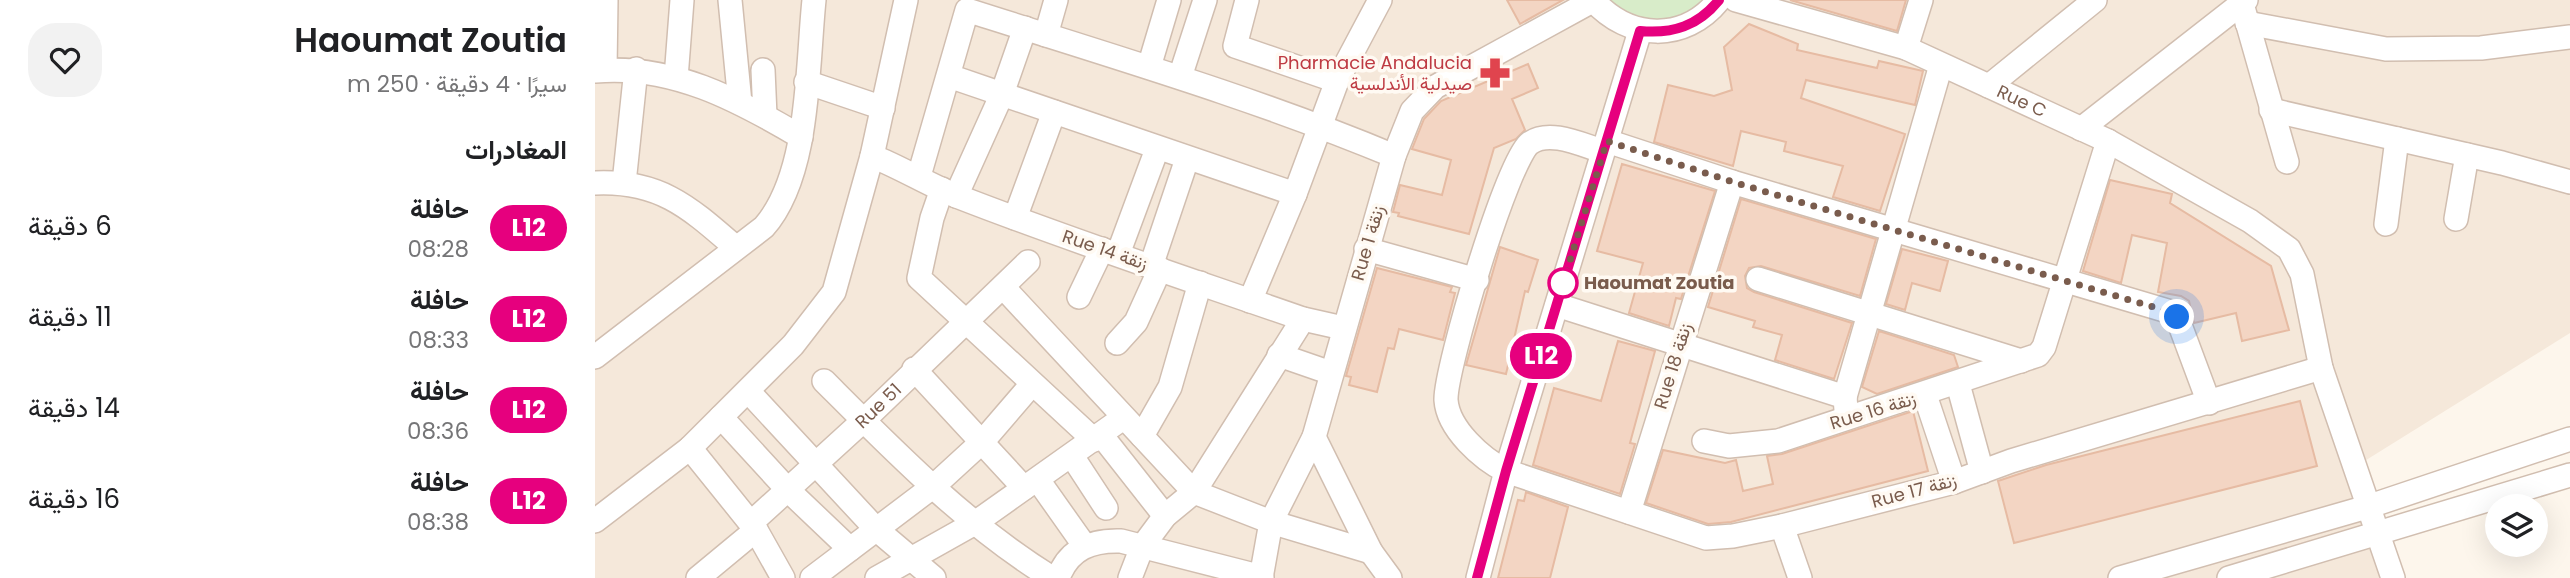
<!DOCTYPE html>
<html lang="ar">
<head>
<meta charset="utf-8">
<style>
	:root { --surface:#fff; --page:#f2f2f2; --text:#202124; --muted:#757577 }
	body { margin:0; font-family:Poppins,Vazirmatn,sans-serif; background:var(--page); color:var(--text); direction:rtl; height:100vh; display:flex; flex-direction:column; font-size:26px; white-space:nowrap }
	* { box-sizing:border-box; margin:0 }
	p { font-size:23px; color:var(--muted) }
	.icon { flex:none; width:38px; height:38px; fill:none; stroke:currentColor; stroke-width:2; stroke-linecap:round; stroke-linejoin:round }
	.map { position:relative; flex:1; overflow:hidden; direction:ltr }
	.drawer { display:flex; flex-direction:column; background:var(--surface); width:595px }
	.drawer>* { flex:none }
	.badge { padding:0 14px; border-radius:23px; font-size:24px; line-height:46px }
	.buttons { position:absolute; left:1890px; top:494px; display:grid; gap:14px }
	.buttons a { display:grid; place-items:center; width:63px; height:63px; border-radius:50%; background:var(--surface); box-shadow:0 7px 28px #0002; font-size:35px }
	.you { position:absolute; width:35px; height:35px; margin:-18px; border:5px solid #fff; border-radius:50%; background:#1a73e8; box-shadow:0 0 0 10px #1a73e833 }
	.map>.badge { position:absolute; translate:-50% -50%; box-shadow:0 0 0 4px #fff }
	h2 { padding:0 28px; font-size:26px; line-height:63px }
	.round { display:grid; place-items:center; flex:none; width:74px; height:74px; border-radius:28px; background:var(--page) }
	.headline { display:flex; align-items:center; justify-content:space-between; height:119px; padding:0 28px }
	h1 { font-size:33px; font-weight:600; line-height:52px }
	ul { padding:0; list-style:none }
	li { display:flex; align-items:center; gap:21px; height:91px; padding:0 28px }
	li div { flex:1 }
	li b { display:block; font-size:26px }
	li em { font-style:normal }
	li .badge { min-width:77px; font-weight:700; text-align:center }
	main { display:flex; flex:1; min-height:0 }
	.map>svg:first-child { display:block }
	.residential { fill:#f5e8da }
	.green { fill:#d8ecc9 }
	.building { fill:#f3d5c3; stroke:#e6bba3; stroke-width:2 }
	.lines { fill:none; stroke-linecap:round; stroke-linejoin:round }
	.minor-casing { stroke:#d1beb0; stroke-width:26 }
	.minor { stroke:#fff; stroke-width:23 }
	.line-casing { stroke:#fff; stroke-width:16 }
	.line { stroke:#e6007e; stroke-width:10 }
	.walk { stroke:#7a5c4d; stroke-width:7; stroke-dasharray:0 12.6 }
	.stop-dot { fill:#fff; stroke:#e6007e; stroke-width:3.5 }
	.labels { text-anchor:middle; stroke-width:7; stroke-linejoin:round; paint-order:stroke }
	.health-label { font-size:18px; fill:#be3a42; stroke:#fffaf3; text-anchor:end }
	.street-label { font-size:18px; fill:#7a5c4d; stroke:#fffaf3 }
	.stop-label { font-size:18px; font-weight:bold; fill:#7a5c4d; stroke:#fffaf3; text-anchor:start }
</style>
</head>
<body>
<main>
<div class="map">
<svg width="1975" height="578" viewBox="0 0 1975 578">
	<rect width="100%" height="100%" fill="#fdf6ec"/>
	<!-- residential -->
	<path class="residential" d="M0,0H1975V333L1768,462L1798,578H0Z"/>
	<!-- green -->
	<path class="green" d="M1009,0H1112L1090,18L1047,24Z"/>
	<!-- building -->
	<path class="building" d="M912,0H968L925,24Z
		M1195,0H1311L1302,31Z
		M1154,24L1203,44L1202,50L1282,68L1284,61L1328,71L1320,105L1211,80L1206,98L1310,134L1285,211L1238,197L1248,166L1189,151L1191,142L1146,131L1138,166L1059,142L1073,85L1119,96L1137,90L1129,47Z
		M933,64L943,88L917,99L930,130L921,139L899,148L874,234L803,216L804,213L798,212L805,185L847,195L856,160L817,149L829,119L846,101Z
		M1027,164L1120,191L1086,299L1081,298L1074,326L1034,313L1048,263L1002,251Z
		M1515,180L1577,194L1575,203L1676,266L1694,330L1647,341L1641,313L1599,323L1594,301L1586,296L1563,292L1572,243L1537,235L1526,283L1488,271Z
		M1146,199L1281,239L1265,296L1166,266L1154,268L1150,276L1152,288L1159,292L1257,323L1239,379L1180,360L1187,335L1158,327L1160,321L1113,307Z
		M905,247L943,260L933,292L930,291L911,374L871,365Z
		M1307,249L1353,261L1345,291L1317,283L1310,310L1291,304Z
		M782,268L857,287L855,292L860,293L848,340L804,329L799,349L793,348L782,392L754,385L756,377L751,376Z
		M1284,331L1359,355L1363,367L1282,394L1267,387Z
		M1023,341L1060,351L1035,443L1040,444L1025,494L938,465L959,388L1006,401Z
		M1705,401L1722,466L1419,543L1403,481L1451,465Z
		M1318,411L1333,471L1136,522L1113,524L1051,503L1068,450L1130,463L1141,460L1148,491L1178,484L1172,456L1187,454Z
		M931,492L973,507L955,578H903L923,500L929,501Z"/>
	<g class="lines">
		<!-- minor casing -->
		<g class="minor-casing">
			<g id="minor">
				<path d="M135,0L145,103"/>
				<path d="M652,0L640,46L742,81"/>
				<path d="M998,0C1034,40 1089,43 1124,0"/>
				<path id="s1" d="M1141,0L1311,48L1513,141L1655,221L1694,249L1707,274L1726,368L1798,578"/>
				<path d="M1649,11L1692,162"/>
				<path d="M1652,23L1791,49L1886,48L1975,37"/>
				<path d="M451,35L461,0"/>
				<path d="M1311,48L1326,0"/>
				<path d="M554,67L574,0"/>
				<path d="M10,70L11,0"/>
				<path d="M168,70L170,116"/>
				<path d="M0,71C76,64 142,99 206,137"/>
				<path d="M354,76L700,194"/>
				<path d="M585,77L610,0"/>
				<path d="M81,78L87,0"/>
				<path d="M211,82L288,108"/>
				<path d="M1394,86L1500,0"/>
				<path d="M1676,110L1907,163L1975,182"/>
				<path d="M1486,129L1651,0"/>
				<path d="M1012,141L1137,182L1576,312L1582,317L1614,403"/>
				<path d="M1007,151C987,145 955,129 935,143C913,158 850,369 851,400C853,429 887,459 911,471L1111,538L1138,536L1187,526L1359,482L1416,461L1726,368"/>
				<path d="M277,156C307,168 334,185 364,197C477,241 593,279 708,319L748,328"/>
				<path d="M324,176L372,10C516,56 660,98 799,156"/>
				<path d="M0,183C65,180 95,208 140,247"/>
				<path d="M29,183L41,69"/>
				<path d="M347,189L337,218L324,278L499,440"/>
				<path d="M361,196L407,94L430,28"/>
				<path d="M420,218L459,112"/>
				<path d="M1861,219L1872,155"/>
				<path d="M1791,224L1802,139"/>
				<path d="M771,249L882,280"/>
				<path d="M523,254L562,149"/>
				<path d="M556,266L592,159"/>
				<path d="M1163,279L1426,361"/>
				<path d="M408,287L599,492L676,522L776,552"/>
				<path d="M484,297L507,249"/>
				<path d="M655,301L700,194L742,81L785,0"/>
				<path d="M962,305L1250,397L1251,410"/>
				<path d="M522,343L541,322L565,269"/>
				<path d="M684,355L736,373"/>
				<path d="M0,357L169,227C215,175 212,67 219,0"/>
				<path d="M319,369L429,488"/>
				<path d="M229,381C299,451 372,526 457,578"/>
				<path d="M1363,384L1387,472"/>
				<path d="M153,391L281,529L339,578"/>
				<path d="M1330,395L1359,482"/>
				<path d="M1250,397L1346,65"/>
				<path d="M126,417L193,490L255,549"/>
				<path d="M507,436L570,516"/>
				<path d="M547,436L575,387L605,283"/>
				<path d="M719,437L776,552L795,578"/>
				<path d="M1109,441L1134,446L1183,441L1443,355L1449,347L1513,141"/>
				<path d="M95,448L161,530L188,578"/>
				<path d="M477,456L511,508"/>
				<path d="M443,480L489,545"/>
				<path d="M1034,512L1137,182"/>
				<path d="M0,521L95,448L198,345L239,292L277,156L311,0"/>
				<path id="s2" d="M156,523L269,420L433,262"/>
				<path d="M1187,526L1205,578"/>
				<path d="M103,578L161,530"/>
				<path d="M217,578L340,485L388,441L437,384"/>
				<path d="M282,578L380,523L528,418"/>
				<path d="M463,578C474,548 497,540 526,541L667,577"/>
				<path d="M535,578L547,547L570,516L599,492L708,319"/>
				<path d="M666,578L676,522L719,437L799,156L817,111L840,87L999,0"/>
				<path d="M883,578L911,471L1045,31"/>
				<path d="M1525,578L1772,507L1975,439"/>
				<path d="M1634,578L1975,475"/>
			</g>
		</g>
		<!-- minor -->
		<use href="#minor" class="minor"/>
	</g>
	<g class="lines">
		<!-- line casing -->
		<g class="line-casing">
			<path id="line" d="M882,578L911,471L1045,31C1078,34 1103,26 1124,0"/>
		</g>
		<!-- line -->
		<use href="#line" class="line"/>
		<!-- walk -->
		<path class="walk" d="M968,283L1012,141L1138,182L1565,309L1582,317"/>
	</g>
	<!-- icons -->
	<defs>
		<g id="pharmacy-bare" transform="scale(2.415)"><path d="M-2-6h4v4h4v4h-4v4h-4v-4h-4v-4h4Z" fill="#e0444e" stroke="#fffaf3" stroke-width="2.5" paint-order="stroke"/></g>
	</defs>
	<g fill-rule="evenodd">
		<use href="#pharmacy-bare" x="900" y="73"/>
	</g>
	<!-- markers -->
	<circle class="stop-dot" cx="968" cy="283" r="14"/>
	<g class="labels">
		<!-- health labels -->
		<g class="health-label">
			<text x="877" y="69">Pharmacie Andalucia<tspan x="877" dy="21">صيدلية الأندلسية</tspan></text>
		</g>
		<!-- street labels -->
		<g class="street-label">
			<text dy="6" stroke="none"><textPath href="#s1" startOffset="304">Rue C</textPath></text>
			<text transform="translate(773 243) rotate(-74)" y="6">Rue 1 زنقة</text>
			<text transform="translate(510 250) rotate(19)" y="6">Rue 14 زنقة</text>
			<text transform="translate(1078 366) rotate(-73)" y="6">Rue 18 زنقة</text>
			<text dy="6" stroke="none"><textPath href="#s2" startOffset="173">Rue 51</textPath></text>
			<text transform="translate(1278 411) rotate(-17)" y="6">Rue 16 زنقة</text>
			<text transform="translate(1319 491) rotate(-15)" y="6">Rue 17 زنقة</text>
		</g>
		<!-- stop labels -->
		<g class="stop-label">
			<text x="989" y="289">Haoumat Zoutia</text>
		</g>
	</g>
</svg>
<div class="buttons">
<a><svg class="icon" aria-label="layers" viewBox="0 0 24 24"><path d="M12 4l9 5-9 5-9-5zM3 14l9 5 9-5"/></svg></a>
</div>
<div class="you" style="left:1582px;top:317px"></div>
<b class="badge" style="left:946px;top:356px;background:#e6007e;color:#fff">L12</b>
</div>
<section class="drawer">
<div class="headline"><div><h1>Haoumat Zoutia</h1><p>سيرًا · 4 دقيقة · 250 m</p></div><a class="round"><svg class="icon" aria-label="heart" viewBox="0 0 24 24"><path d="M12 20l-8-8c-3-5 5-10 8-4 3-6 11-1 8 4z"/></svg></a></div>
<h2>المغادرات</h2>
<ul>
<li><span class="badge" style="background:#e6007e;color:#fff">L12</span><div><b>حافلة</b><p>08:28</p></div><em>6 دقيقة</em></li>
<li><span class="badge" style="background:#e6007e;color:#fff">L12</span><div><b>حافلة</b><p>08:33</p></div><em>11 دقيقة</em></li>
<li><span class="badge" style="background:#e6007e;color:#fff">L12</span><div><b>حافلة</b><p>08:36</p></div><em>14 دقيقة</em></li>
<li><span class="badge" style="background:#e6007e;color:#fff">L12</span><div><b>حافلة</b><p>08:38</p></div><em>16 دقيقة</em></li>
</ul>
</section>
</main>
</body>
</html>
